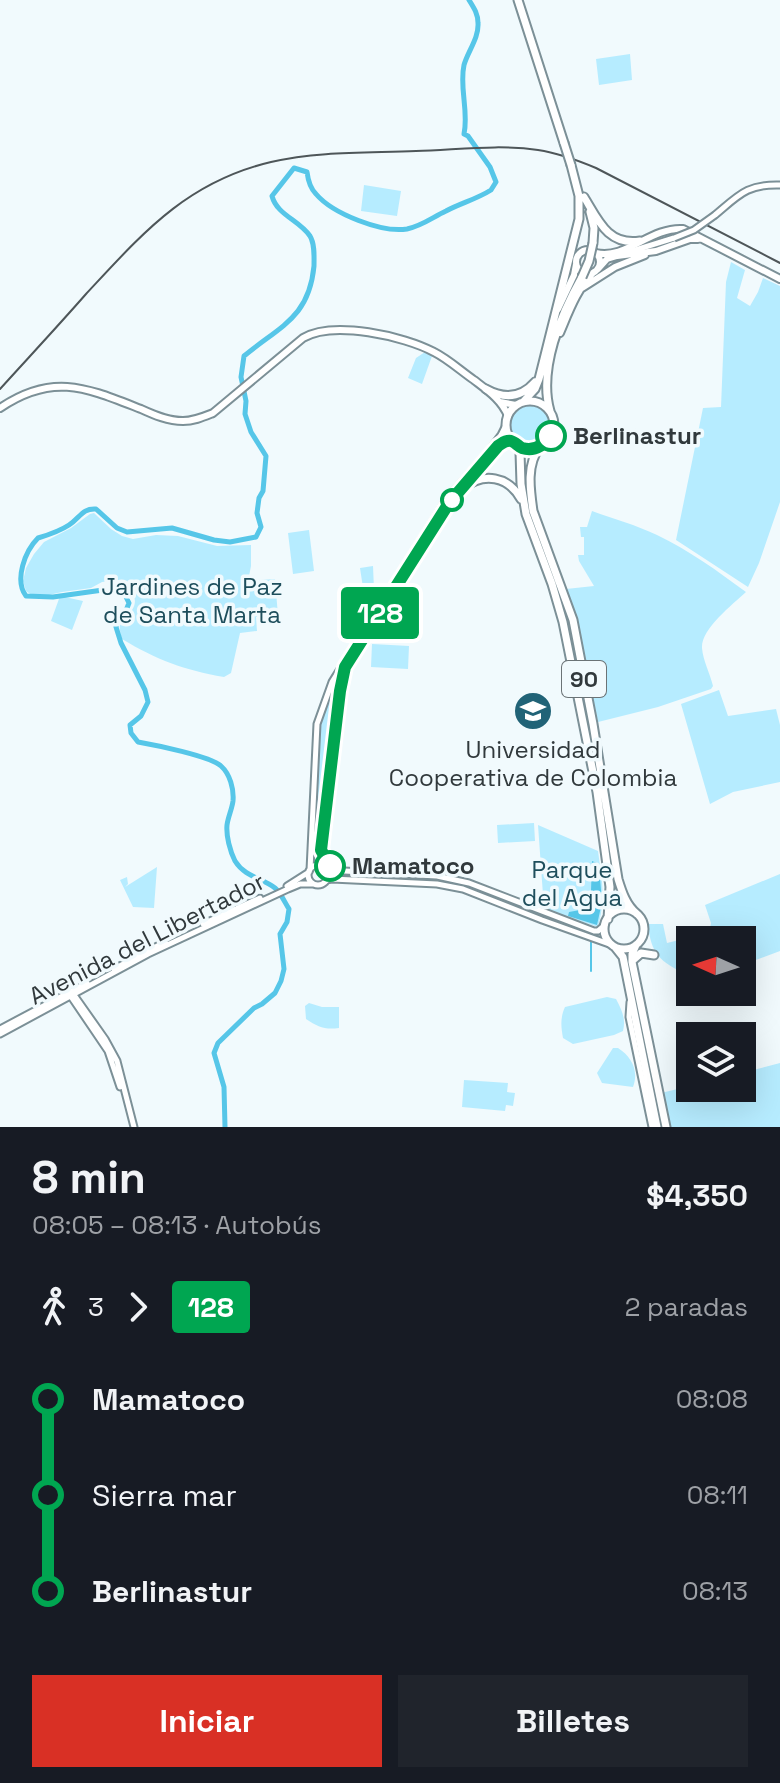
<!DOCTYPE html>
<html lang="es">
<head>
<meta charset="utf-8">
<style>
	:root { --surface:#171b24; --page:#20242c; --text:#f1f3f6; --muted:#9ea1a6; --accent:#d93025 }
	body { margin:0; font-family:"Space Grotesk",sans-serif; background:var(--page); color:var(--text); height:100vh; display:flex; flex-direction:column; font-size:30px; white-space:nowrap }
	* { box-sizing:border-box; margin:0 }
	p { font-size:26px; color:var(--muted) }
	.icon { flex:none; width:44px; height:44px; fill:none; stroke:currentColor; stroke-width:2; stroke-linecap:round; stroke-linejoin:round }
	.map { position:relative; height:1127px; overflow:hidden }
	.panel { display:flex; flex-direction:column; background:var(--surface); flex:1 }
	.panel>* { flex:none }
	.badge { padding:0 16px; border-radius:6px; font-size:28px; line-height:52px }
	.needle { width:52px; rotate:273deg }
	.tools { position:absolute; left:676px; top:926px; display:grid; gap:16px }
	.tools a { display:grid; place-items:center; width:80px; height:80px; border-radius:0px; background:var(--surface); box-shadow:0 8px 32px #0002; font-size:40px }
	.map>.badge { position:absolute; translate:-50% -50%; box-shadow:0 0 0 4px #fff }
	.legs { display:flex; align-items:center; gap:12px; height:88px; padding:0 32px; font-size:26px }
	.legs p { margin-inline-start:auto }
	.overview { display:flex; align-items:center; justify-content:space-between; height:136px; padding:0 32px }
	h1 { font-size:44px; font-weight:800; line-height:60px }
	.cta { display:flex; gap:16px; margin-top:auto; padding:16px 32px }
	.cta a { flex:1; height:92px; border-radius:0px; background:var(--accent); color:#fff; font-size:32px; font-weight:800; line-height:92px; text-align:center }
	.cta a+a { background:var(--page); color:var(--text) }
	ul { padding:0 32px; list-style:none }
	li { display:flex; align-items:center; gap:28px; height:96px; font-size:30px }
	li i { display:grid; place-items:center; width:12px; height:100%; margin:0 10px; background:currentColor }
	li i::after { content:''; width:20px; height:20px; margin:-10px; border:6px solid; border-radius:50%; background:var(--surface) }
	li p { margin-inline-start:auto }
	li:first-child i { background:linear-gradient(#0000 50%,currentColor 0) }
	li:last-child i { background:linear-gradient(currentColor 50%,#0000 0) }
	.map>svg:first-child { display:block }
	.green { fill:#b6ecff }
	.water { fill:#56c6e8 }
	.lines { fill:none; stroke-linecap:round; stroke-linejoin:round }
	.stream { stroke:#56c6e8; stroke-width:2 }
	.river { stroke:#56c6e8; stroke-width:5 }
	.secondary-casing { stroke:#7c9097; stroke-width:9 }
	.primary-casing { stroke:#7c9097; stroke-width:10 }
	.highway-casing { stroke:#7c9097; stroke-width:11 }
	.secondary { stroke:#fff; stroke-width:5 }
	.primary { stroke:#fff; stroke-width:6 }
	.highway { stroke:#fff; stroke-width:7 }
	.rail { stroke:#4e5659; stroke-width:2 }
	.secondary-bridge-casing { stroke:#7c9097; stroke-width:9; stroke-linecap:butt }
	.highway-bridge-casing { stroke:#7c9097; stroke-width:11; stroke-linecap:butt }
	.secondary-bridge { stroke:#fff; stroke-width:5 }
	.highway-bridge { stroke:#fff; stroke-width:7 }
	.line-1-casing { stroke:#fff; stroke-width:18 }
	.line-1 { stroke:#00a651; stroke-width:12 }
	.stop-1-dot { fill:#fff; stroke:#00a651; stroke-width:4 }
	.labels { text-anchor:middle; stroke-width:7; stroke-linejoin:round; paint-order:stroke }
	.shield { fill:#f1fafd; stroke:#6b7376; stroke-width:2 }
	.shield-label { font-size:22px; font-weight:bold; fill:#31393c }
	.stop-label { font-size:24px; font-weight:bold; fill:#31393c; stroke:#f1fafd; text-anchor:start }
	.park-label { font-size:24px; fill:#1e4e5c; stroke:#f1fafd }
	.poi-label { font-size:24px; fill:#31393c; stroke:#f1fafd }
	.street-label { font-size:24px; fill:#31393c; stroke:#f1fafd }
</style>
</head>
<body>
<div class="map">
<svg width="780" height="1127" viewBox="0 0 780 1127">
	<rect width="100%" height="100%" fill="#f1fafd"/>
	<!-- green -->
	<path class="green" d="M630,54L632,80L599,85L596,59Z
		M364,185L401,191L397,216L361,211Z
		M731,262L745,270L737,298L750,306L758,292L763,278L780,286V502L759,563L748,587L676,540L703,408L721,407L726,282Z
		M425,352L432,356L422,384L408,378L416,358Z
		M508 425a21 21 0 1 1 42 0a21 21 0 1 1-42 0Z
		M592,511C614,519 636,525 657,535C687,549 719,572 746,592C732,605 701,629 702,648C703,661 710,673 713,686L711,689L658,707L598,722L578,626L566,589L594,586L579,561L578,555H584V537H581L580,527H587Z
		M94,513L111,529L122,536L133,539L156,535L178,536L217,546L251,545V566L248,581L275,579L278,616L256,617L257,631L240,633L231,673L224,677C184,670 157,660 122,639C121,636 119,629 120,626C121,616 128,616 132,610C140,598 130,587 121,580L102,582L91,588L62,592L40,597L33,596L26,591L23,581L26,568L34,554L44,542L71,528L90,514Z
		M309,530L314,571L293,574L288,533Z
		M373,566L375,613L367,614L360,568Z
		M60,596L83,601L72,630L51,621Z
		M372,644L409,646L408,669L371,667Z
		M334,687L339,691L328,765L317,864L310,866L320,721L332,688Z
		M719,690L728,716L776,709L780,725V782L733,792L710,804L681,704Z
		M534,823L535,841L498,843L497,825Z
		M538,825L598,851C602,881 606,897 598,927L544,909Z
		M157,867L154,908L133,907L120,880L127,877L128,884L125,887Z
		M780,874V951L742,965V940H712L709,934L711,923L705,905Z
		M648,924H663L667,943L687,938V975C660,961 651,955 648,924Z
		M607,997L616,999C622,1010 626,1019 623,1031L614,1035L573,1044L563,1038C561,1027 560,1018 565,1007Z
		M309,1003L322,1007H339V1028C325,1030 318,1027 306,1019L305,1006Z
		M613,1048H618C632,1057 639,1071 633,1087L602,1083L597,1073Z
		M780,1063V1127H669L661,1093L690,1086V1088H742V1073Z
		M464,1080L508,1083L507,1092L515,1093L513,1106L506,1105L505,1111L462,1107Z"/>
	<!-- water -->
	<path class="water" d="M592,861L597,863L599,866L602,902L597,925L568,916L569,912L580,910L589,904L591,891Z"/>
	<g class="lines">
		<!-- stream -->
		<path class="stream" d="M591,971V941"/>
		<!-- river -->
		<path class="river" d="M225,1127L224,1087L214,1053L218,1043L254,1008L262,1004L275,993L281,981L284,969L280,934L287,922L289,909C285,903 281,893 275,888C262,878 245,877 235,861C230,851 226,836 227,825C228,817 232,809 233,801C234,789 230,774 221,766C210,756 155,745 138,742L131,733L130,725L141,716L148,702L145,690L121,643L116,627L117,622L125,613L129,603L124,593L110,589L53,597L26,596C14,580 25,551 38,538C48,535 60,531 69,525C80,518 82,508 96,509L117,528L127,532L172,528L214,540L230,542L256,537L261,527L257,513L259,498L263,491L266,456L251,432L245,414L246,401L241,377L244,356C280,326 309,318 314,266C314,257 315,244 310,236C299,220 277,215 272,196L294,168L307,172C308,180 310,188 316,194C333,214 382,233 407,229C422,226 433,217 446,211C461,203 477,199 491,190L496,182L490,167L468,136L464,134C469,111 459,88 464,65C468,51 479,38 478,23C478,14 474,8 469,0"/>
		<!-- secondary casing -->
		<g class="secondary-casing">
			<path id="secondary" d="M715,215C739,195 747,184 780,185
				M629,252L674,238
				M321,851L330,866L338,870
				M308 875a10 10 0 1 1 20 0a10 10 0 1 1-20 0Z
				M322,866L320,861L321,850L340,691L345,667L449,503L498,446L504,442L512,441
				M310,870L317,724L332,682L446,500L488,452L501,435L506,425
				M326,870L437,876L469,883L594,931H598L605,925
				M326,880L332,879L437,884L463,889L542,920L612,945
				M287,886L309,872
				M203,924L260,898
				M114,969L165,942
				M70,995L108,1051L120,1087
				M74,995L105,1039L117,1061L134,1127
				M630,1002L629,1017L652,1127
				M0,1029L87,983
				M0,1034L148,954L288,889L300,884H313"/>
		</g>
		<!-- primary casing -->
		<g class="primary-casing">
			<path id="primary" d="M576 262a12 12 0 1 1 24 0a12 12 0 1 1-24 0Z
				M596,253C626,260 650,227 683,229L780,279
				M598,269L607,259L617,256L656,251L690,239H698
				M582,288L615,267L645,255
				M558,309L574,275L576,264
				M560,333C569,312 577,289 594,272
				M500,402L516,405
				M0,408C53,372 87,388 141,409C154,415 168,421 183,421C194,421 203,417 213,413L303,338C333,320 404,336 434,352C448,359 461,371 474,380C487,390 502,400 508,416"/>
		</g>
		<!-- highway casing -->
		<g class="highway-casing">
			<path id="highway" d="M518,0L564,143
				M584,197C598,220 608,246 640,241
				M590,212L594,228L593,243
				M486,389C504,399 521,398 535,382
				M506 425a24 24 0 1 1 48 0a24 24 0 1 1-48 0Z
				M523,402L535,389L539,379L579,219V196L571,165
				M550,411C538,369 561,314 582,277
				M517,445L520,452L521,484L526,514L552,584L563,622L597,792L610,887L608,919
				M540,447C526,464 530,490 533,511L573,620L593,724L618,879C622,892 626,905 637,914
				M463,488C484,472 508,476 521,499
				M604 929a20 20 0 1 1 40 0a20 20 0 1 1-40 0Z
				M636,945L632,954V962L666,1127
				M615,947L623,957L657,1127
				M633,960L641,953L654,955"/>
		</g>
		<!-- secondary -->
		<use href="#secondary" class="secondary"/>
		<!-- primary -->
		<use href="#primary" class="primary"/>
		<!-- highway -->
		<use href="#highway" class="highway"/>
		<!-- rail -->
		<path class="rail" d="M0,389C29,357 58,326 86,294C142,234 186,182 271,162C318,151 368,153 416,151C456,150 498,144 538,150C558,153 577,160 596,168L780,263"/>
		<!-- secondary-bridge casing -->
		<g class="secondary-bridge-casing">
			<path id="secondary-bridge" d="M674,238L694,230L715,215"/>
		</g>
		<!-- highway-bridge casing -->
		<g class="highway-bridge-casing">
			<path id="highway-bridge" d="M564,143L571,165
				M582,277L589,261L593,243"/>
		</g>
		<!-- secondary-bridge -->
		<use href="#secondary-bridge" class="secondary-bridge"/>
		<!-- highway-bridge -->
		<use href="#highway-bridge" class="highway-bridge"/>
	</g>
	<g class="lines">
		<!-- line-1 casing -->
		<g class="line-1-casing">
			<path id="line-1" d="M330,866L321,850L340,691L345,667L449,503L498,446C503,443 505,440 511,441C515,442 518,446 522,448C535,452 544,445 551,436"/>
		</g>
		<!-- line-1 -->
		<use href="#line-1" class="line-1"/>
	</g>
	<!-- icons -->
	<defs>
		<g id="university-disc" transform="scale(2)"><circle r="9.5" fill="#216377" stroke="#f1fafd"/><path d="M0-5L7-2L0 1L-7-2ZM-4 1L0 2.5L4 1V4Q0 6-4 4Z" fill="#fff"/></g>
	</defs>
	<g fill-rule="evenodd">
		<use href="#university-disc" x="533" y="711"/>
	</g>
	<!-- markers -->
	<g class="stop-1-dot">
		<circle cx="551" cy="436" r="14"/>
		<circle cx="452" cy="500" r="10"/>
		<circle cx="330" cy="866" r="14"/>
	</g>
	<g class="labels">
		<!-- shield labels -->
		<rect class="shield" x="562" y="661" width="44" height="36" rx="6"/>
		<g class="shield-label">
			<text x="584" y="687">90</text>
		</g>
		<!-- stop labels -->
		<g class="stop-label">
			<text x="573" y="444">Berlinastur</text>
			<text x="352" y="874">Mamatoco</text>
		</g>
		<!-- park labels -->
		<g class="park-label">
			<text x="192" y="595">Jardines de Paz<tspan x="192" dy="28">de Santa Marta</tspan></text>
			<text x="572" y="878">Parque<tspan x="572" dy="28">del Agua</tspan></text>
		</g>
		<!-- poi labels -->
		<g class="poi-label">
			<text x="533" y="758">Universidad<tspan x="533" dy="28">Cooperativa de Colombia</tspan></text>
		</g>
		<!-- street labels -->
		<g class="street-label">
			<text transform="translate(147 939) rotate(-27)" y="8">Avenida del Libertador</text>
		</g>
	</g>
</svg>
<div class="tools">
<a><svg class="needle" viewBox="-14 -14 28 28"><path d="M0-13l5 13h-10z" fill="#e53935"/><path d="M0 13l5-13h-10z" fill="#9ea1a6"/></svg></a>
<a><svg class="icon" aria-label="layers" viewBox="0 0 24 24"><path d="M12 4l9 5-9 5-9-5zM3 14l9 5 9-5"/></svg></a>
</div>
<b class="badge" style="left:380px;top:613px;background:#00a651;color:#fff">128</b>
</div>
<section class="panel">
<div class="overview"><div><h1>8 min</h1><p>08:05 – 08:13 · Autobús</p></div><b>$4,350</b></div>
<div class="legs"><svg class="icon" aria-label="walk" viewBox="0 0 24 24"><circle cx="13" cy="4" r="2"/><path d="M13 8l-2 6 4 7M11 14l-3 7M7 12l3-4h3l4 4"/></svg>3<svg class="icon" aria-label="forward" viewBox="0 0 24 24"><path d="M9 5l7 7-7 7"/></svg><b class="badge" style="background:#00a651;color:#fff">128</b><p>2 paradas</p></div>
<ul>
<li><i style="color:#00a651"></i><b>Mamatoco</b><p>08:08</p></li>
<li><i style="color:#00a651"></i><span>Sierra mar</span><p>08:11</p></li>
<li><i style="color:#00a651"></i><b>Berlinastur</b><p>08:13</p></li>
</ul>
<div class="cta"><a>Iniciar</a><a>Billetes</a></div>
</section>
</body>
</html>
